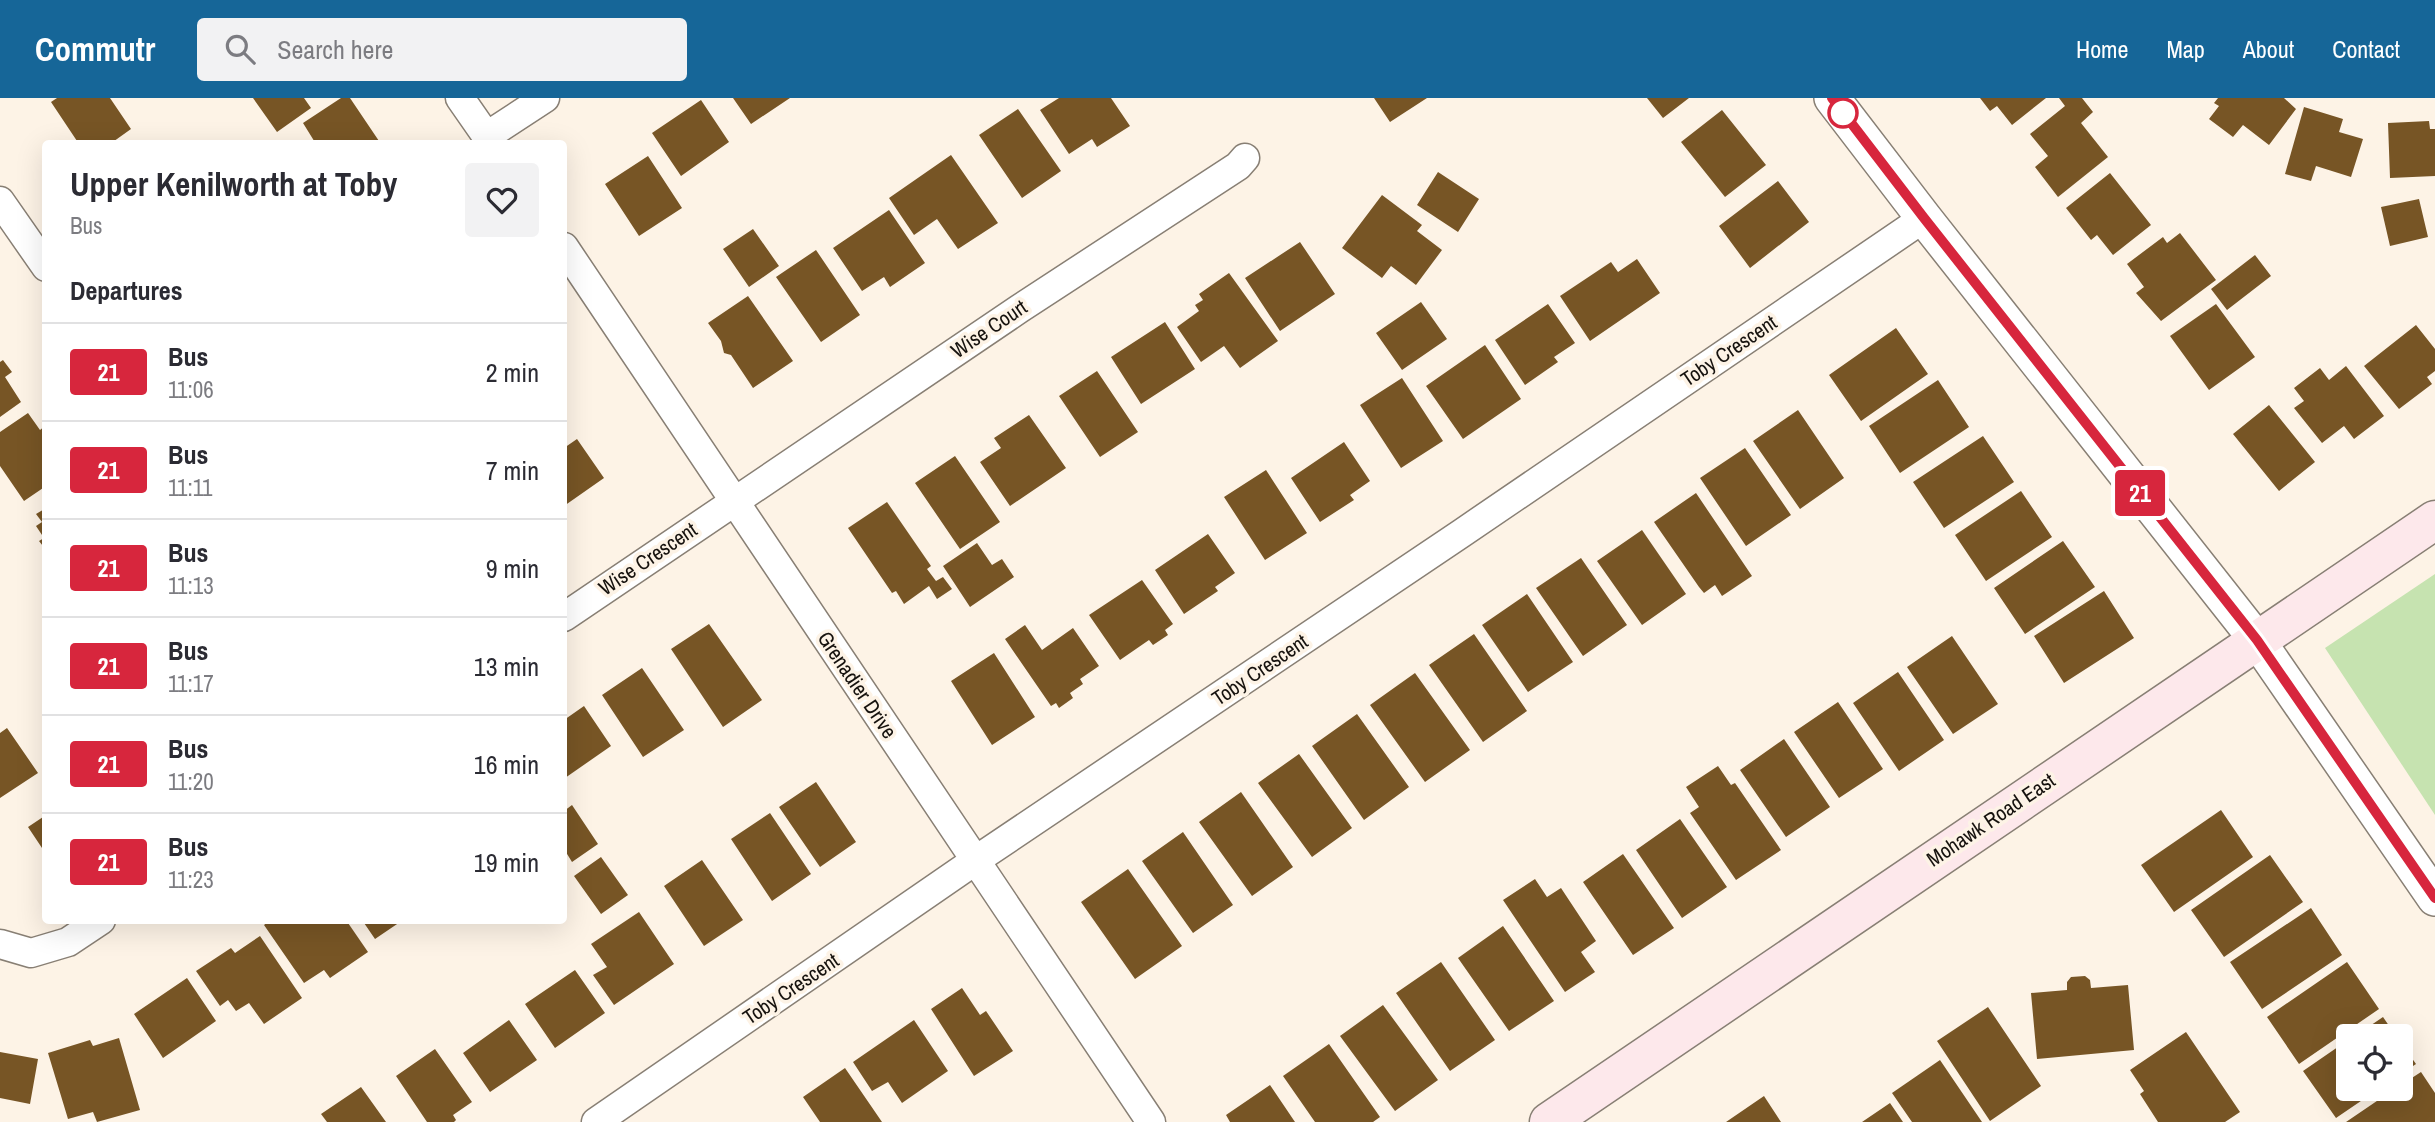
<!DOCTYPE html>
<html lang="en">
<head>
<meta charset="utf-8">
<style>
	:root { --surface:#fff; --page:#f2f2f3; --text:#2b2b33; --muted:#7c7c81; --line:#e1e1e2; --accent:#166698 }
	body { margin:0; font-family:"Archivo Narrow",sans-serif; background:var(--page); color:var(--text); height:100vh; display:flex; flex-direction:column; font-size:26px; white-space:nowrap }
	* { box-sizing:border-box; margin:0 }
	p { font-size:23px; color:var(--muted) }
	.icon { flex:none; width:38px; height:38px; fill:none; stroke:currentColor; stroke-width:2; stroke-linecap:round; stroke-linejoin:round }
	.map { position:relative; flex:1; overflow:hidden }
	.panel { position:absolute; left:42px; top:42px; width:525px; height:784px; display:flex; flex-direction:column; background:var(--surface); border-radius:7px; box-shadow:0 7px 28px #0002 }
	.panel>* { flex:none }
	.badge { padding:0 14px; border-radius:5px; font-size:24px; line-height:46px }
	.tools { position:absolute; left:2336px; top:926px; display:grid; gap:14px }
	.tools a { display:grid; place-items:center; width:77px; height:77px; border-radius:7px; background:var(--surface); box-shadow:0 7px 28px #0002; font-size:35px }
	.map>.badge { position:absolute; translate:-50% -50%; box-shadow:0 0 0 4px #fff }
	h2 { padding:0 28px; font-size:26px; line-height:63px }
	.round { display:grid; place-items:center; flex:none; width:74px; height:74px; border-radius:7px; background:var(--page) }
	.head { display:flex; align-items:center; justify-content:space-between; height:119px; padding:0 28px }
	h1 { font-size:33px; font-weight:700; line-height:52px }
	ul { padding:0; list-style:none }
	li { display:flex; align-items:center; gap:21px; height:98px; padding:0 28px; border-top:2px solid var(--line) }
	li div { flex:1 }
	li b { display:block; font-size:26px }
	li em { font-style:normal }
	li .badge { min-width:77px; font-weight:700; text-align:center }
	header { display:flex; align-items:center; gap:42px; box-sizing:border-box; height:98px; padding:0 35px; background:var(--accent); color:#fff }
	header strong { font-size:33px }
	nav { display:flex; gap:38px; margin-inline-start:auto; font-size:24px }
	.search { width:490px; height:63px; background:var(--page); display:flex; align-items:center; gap:18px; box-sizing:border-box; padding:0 24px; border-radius:7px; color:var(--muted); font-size:26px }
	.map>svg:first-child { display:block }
	.green { fill:#c6e3b0 }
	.building { fill:#775525 }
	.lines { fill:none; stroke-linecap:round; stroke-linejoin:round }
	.minor-casing { stroke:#887f74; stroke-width:31 }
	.tertiary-casing { stroke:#887f74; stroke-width:38 }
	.secondary-casing { stroke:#887f74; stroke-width:41 }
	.minor { stroke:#fff; stroke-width:28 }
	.tertiary { stroke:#fff; stroke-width:35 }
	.secondary { stroke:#fde8eb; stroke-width:38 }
	.line-casing { stroke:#fff; stroke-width:16 }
	.line { stroke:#d7263d; stroke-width:10 }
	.stop-dot { fill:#fff; stroke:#d7263d; stroke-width:3.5 }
	.labels { text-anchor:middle; stroke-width:7; stroke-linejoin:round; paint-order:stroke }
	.street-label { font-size:21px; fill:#16120e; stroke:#fdf3e6 }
</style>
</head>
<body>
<header>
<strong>Commutr</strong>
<div class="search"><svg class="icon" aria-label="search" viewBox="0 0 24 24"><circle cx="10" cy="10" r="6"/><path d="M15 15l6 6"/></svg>Search here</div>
<nav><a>Home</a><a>Map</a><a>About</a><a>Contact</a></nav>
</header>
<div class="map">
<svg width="2435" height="1024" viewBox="0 0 2435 1024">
	<rect width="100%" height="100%" fill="#fdf3e6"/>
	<!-- green -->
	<path class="green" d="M2435,476V717L2325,550Z"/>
	<!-- building -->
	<path class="building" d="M57,0H110L131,31L110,46H79L51,4Z
		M253,0H304L311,10L277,34Z
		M341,0H350L381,46H316L303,25Z
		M733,0H790L751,26Z
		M1059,0H1111L1130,28L1097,49L1092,41L1069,56L1040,12Z
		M1374,0H1427L1390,24Z
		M1647,0H1689L1663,20Z
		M1980,0H2046L2012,27L1997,8L1990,13Z
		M2059,0H2082L2093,14L2081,25L2108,59L2058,99L2035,69L2048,58L2030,36L2065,8Z
		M2218,0H2284L2296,11L2269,47L2243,27L2233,39L2209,21L2219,8L2214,5Z
		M701,2L729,44L681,78L652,35Z
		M2304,9L2343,21L2339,34L2363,41L2351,79L2316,68L2311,83L2285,76Z
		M1018,11L1061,73L1022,100L979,37Z
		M1722,12L1766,67L1725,99L1681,44Z
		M2429,23L2430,31H2435V78L2390,80L2388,25Z
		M951,57L998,125L958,151L937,121L914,137L889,100Z
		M648,58L682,110L639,138L605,86Z
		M1438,74L1479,101L1458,134L1417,107Z
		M2110,75L2151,127L2113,157L2097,137L2091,142L2066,110Z
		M1778,83L1809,124L1750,170L1719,128Z
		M1382,97L1422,127L1417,133L1442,152L1416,187L1391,168L1382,180L1342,150Z
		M2419,101L2428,139L2390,148L2381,109Z
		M889,112L925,165L890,189L884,179L862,193L833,150Z
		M753,131L779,168L749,189L723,151Z
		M2180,135L2216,182L2161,223L2136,195L2144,189L2127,166L2163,139L2167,145Z
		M1300,144L1335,196L1280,233L1245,180Z
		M816,152L860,217L821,244L776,179Z
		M2255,157L2271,178L2227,212L2211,191Z
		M1637,161L1660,195L1590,243L1560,198L1611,164L1618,174Z
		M1229,175L1278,243L1240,270L1224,248L1201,264L1177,229L1199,213L1195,207L1203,202L1199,196Z
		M748,198L793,263L753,290L731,257L724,255L721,243L708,225Z
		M1421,204L1447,241L1402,272L1376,235Z
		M1548,206L1575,245L1554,259L1558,264L1525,287L1495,242Z
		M2216,206L2255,259L2209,292L2170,238Z
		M1165,224L1195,271L1141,306L1111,259Z
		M2416,227L2435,251V273L2427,279L2432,286L2399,311L2364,268Z
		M1896,230L1928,276L1861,323L1829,277Z
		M1485,247L1521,301L1463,341L1426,288Z
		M3,262L12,274L5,279L21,304L0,319V264Z
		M2346,268L2384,318L2354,341L2344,328L2322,345L2294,310L2304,303L2294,290L2320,270L2329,282Z
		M1097,273L1138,334L1100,359L1059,298Z
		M1402,280L1443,343L1401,370L1360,307Z
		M1938,282L1969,329L1900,375L1869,328Z
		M2269,307L2315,364L2279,393L2233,336Z
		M1798,312L1844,380L1800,411L1753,343Z
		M28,315L40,332L46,327V388L24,403L0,368V334Z
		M1029,317L1066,370L1010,408L980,364L1001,350L994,340Z
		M1983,338L2014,384L1944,430L1913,384Z
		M577,341L604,380L564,408V350Z
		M1344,344L1370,383L1350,397L1354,402L1320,424L1291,380Z
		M1745,350L1791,417L1746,448L1700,380Z
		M955,358L1000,424L960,451L915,385Z
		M1266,372L1307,435L1265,462L1224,399Z
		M2021,393L2052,439L1986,483L1955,437Z
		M1696,395L1752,478L1722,498L1715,487L1704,495L1699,489L1654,424Z
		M887,404L931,468L927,471L936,483L943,479L952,491L937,501L929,488L904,506L896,493L892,495L848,430Z
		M46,410V452L39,443L44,440L36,428L42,424L36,416Z
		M1642,432L1686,496L1642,527L1597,463Z
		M1208,436L1235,475L1215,489L1218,493L1184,516L1155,472Z
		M2063,443L2095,489L2025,536L1994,490Z
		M977,445L992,467L1002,461L1014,479L970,509L943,468Z
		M1581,460L1627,527L1583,558L1536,490Z
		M1142,482L1173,526L1165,532L1168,537L1153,547L1149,542L1120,562L1089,517Z
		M2104,493L2134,540L2064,585L2034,538Z
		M1527,496L1573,564L1528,594L1482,527Z
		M709,526L762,602L723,629L671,551Z
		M1025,527L1042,552L1073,530L1099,568L1080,581L1083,586L1070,595L1073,600L1059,610L1056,605L1051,608L1005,541Z
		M1474,536L1527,613L1483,644L1429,567Z
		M1952,538L1998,606L1953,636L1907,569Z
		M994,555L1035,619L992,647L951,583Z
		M642,570L684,632L643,659L602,597Z
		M1898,574L1944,642L1899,673L1853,605Z
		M1415,575L1470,652L1425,684L1370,607Z
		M1838,604L1883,671L1839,700L1794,634Z
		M584,608L611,648L565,680L564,678V622Z
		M1357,616L1409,689L1364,722L1312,648Z
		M7,630L38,675L0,700V635Z
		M1784,641L1830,709L1786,739L1740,672Z
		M1299,656L1352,730L1312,759L1258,685Z
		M1718,668L1731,687L1735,685L1781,752L1736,782L1690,715L1699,709L1686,689Z
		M816,684L856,744L820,769L779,709Z
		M1241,694L1293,769L1252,798L1199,724Z
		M572,707L598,746L572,764L564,751V713Z
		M2221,712L2253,759L2174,814L2141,767Z
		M770,715L811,776L772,803L731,741Z
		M46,717V756L28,729Z
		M1680,721L1727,789L1682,820L1636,752Z
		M1183,734L1233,807L1193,835L1142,763Z
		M1623,756L1674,830L1633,857L1583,784Z
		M2270,757L2303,804L2224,859L2191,812Z
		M601,759L628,797L601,816L574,778Z
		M702,762L743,822L704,848L664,788Z
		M1128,771L1182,848L1135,881L1081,804Z
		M1535,781L1547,799L1561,790L1596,843L1581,854L1595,874L1565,894L1503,802Z
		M2311,810L2342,857L2262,911L2230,864Z
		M639,814L674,866L614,907L593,877L607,869L591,846Z
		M270,822H346L368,854L330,880L324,872L304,885L264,827Z
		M362,822H403L375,841Z
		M1503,828L1554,903L1509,933L1458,860Z
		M260,838L302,900L264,926L249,905L236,913L228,902L220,908L196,873L231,850L235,855Z
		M1441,864L1495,942L1450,973L1396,895Z
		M2347,864L2379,911L2299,966L2267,919Z
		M575,872L605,915L555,950L525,906Z
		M2085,878L2090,882L2091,890L2128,887L2134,952L2037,961L2031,895L2067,892V884L2071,879Z
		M187,880L216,923L163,960L134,916Z
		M962,890L980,917L986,913L1013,953L974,978L931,911Z
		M1383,907L1438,982L1395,1013L1340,938Z
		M1988,909L2041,988L1990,1023L1937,943Z
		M2383,919L2396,938H2355Z
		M509,922L537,962L490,994L463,955Z
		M914,922L948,973L902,1005L888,984L872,993L853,964Z
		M2186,934L2240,1014L2225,1024H2158L2140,996L2144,993L2130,972Z
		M119,940L140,1012L97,1024L93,1014L68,1021L48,955L90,942L93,948Z
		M2348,942V990H2380L2336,1020L2303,973Z
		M2401,945L2416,966L2401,976Z
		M1329,946L1380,1019L1373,1024H1315L1283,978Z
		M435,951L472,1004L453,1017L456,1022L454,1024H427L396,978Z
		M0,954L38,961L30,1006L0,1000Z
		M1940,962L1982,1024H1912L1892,995Z
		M845,970L882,1024H820L803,999Z
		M2421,974L2435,995V1024H2346L2396,990H2401V987Z
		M1270,987L1295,1024H1230L1226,1017Z
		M361,989L386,1024H327L321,1016Z
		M1764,998L1781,1024H1726Z
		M1890,1005L1903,1024H1862Z"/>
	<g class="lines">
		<!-- minor casing -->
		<g class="minor-casing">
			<path id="minor" d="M460,0L492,46
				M487,38L545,0
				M0,103L46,169
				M564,149L1151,1024
				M564,519L1019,211L1238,68L1245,60
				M0,846L31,855L68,844L101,822
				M596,1024L979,760L1462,435L1924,120"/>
		</g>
		<!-- tertiary casing -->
		<g class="tertiary-casing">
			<path id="tertiary" d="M1832,0L1924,120L2257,542L2435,800"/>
		</g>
		<!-- secondary casing -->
		<g class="secondary-casing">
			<path id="secondary" d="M1549,1024L2435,422"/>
		</g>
		<!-- minor -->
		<use href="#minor" class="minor"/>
		<!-- tertiary -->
		<use href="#tertiary" class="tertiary"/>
		<!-- secondary -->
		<use href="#secondary" class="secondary"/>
	</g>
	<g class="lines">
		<!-- line casing -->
		<g class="line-casing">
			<path id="line" d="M1832,0L1924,120L2257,542L2435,800"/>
		</g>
		<!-- line -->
		<use href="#line" class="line"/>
	</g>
	<!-- markers -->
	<circle class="stop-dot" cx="1843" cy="15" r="14"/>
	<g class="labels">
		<!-- street labels -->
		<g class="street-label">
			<text transform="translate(989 231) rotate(-34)" y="7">Wise Court</text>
			<text transform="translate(1729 253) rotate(-34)" y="7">Toby Crescent</text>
			<text transform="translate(648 461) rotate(-34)" y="7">Wise Crescent</text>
			<text transform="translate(1260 572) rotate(-34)" y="7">Toby Crescent</text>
			<text transform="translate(857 587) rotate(56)" y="7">Grenadier Drive</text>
			<text transform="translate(1991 722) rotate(-34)" y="7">Mohawk Road East</text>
			<text transform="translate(791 891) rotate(-34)" y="7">Toby Crescent</text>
		</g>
	</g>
</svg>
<div class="tools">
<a><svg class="icon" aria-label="locate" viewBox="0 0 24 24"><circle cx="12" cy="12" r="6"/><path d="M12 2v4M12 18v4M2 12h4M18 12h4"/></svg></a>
</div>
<b class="badge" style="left:2140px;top:395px;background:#d7263d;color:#fff">21</b>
<section class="panel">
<div class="head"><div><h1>Upper Kenilworth at Toby</h1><p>Bus</p></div><a class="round"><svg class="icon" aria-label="heart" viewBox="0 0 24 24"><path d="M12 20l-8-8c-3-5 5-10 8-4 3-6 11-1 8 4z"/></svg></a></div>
<h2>Departures</h2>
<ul>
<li><span class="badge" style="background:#d7263d;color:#fff">21</span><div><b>Bus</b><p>11:06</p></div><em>2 min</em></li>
<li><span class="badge" style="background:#d7263d;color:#fff">21</span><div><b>Bus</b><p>11:11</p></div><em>7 min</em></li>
<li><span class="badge" style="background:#d7263d;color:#fff">21</span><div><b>Bus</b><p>11:13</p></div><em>9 min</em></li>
<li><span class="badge" style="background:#d7263d;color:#fff">21</span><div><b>Bus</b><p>11:17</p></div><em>13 min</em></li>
<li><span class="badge" style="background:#d7263d;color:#fff">21</span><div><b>Bus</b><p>11:20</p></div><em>16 min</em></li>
<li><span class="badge" style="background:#d7263d;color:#fff">21</span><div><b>Bus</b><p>11:23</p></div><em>19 min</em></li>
</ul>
</section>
</div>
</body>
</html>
